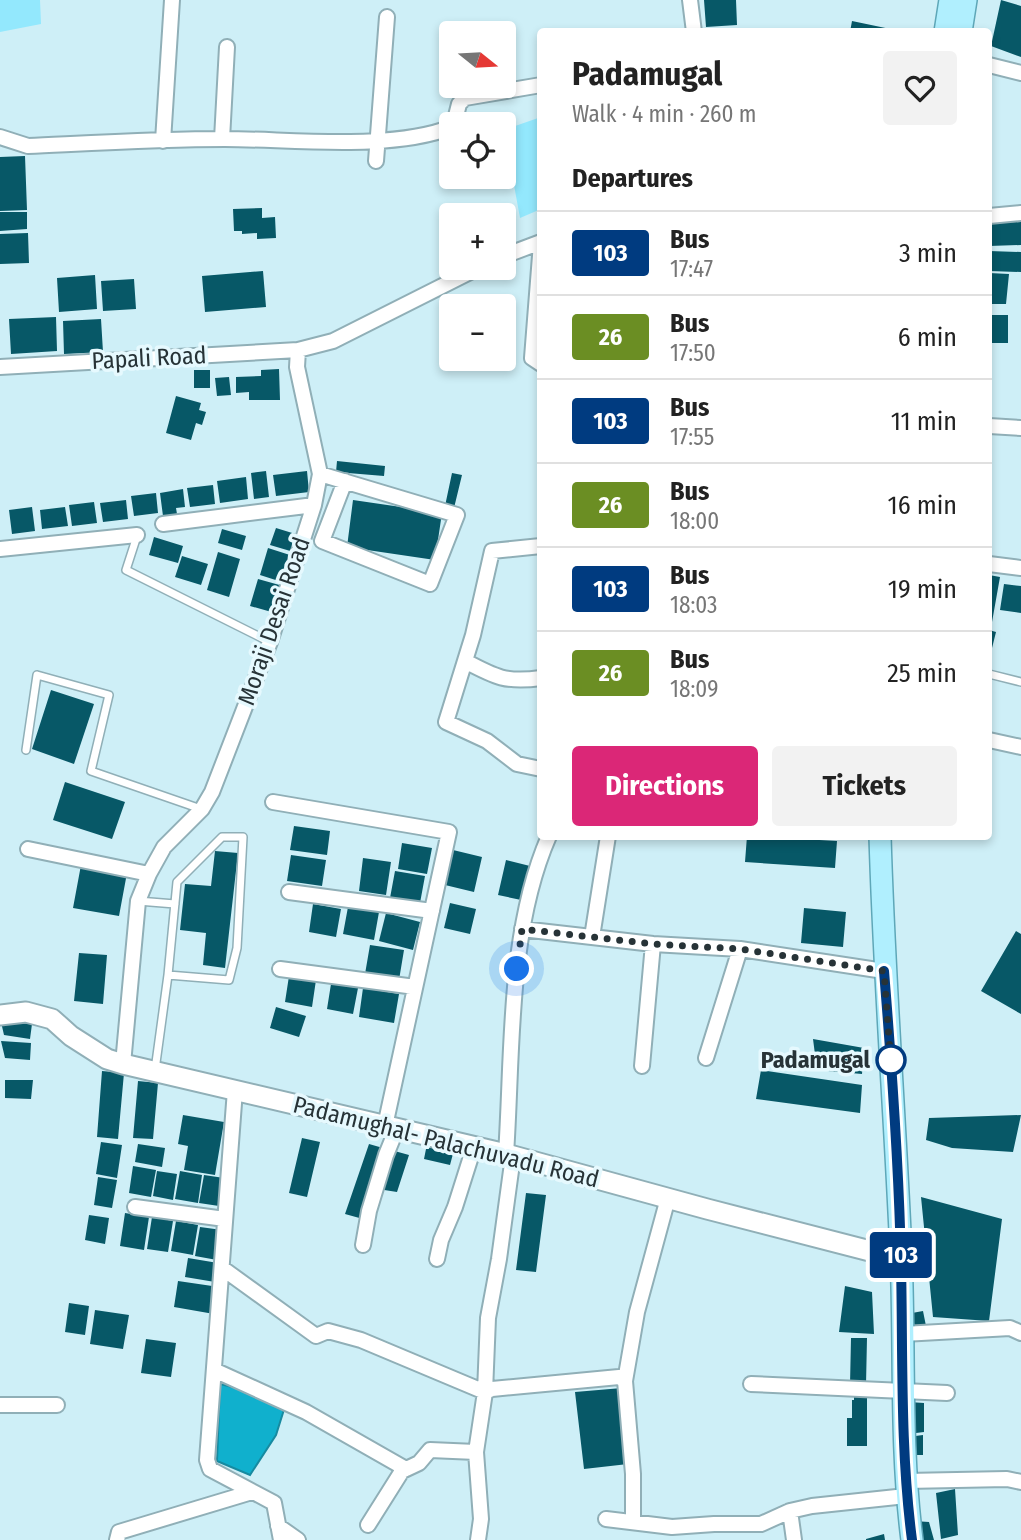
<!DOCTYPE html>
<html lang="en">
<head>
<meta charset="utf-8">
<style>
	:root { --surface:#fff; --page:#f2f2f2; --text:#222; --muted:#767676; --line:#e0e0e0; --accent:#db2777 }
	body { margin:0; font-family:"Fira Sans Condensed",sans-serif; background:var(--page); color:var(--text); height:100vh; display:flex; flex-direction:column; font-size:26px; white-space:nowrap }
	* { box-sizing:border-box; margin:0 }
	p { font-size:23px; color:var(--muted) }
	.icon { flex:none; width:38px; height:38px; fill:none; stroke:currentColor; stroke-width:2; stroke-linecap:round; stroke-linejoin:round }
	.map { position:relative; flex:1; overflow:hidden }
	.side { position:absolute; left:537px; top:28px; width:455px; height:812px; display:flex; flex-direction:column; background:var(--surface); border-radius:7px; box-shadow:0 4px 10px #0003 }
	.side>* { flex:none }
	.badge { padding:0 14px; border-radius:5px; font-size:24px; line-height:46px }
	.needle { width:46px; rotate:108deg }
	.buttons { position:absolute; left:439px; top:21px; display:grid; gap:14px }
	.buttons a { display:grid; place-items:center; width:77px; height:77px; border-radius:7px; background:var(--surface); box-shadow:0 4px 10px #0003; font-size:35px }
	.you { position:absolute; width:35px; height:35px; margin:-18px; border:5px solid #fff; border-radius:50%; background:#1a73e8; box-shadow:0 0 0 10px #1a73e833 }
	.map>.badge { position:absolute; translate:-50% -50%; box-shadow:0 0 0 4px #fff }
	h2 { padding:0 35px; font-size:26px; line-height:63px }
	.round { display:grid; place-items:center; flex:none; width:74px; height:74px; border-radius:7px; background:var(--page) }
	.headline { display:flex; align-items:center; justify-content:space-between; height:119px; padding:0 35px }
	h1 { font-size:33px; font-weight:700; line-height:52px }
	.button { display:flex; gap:14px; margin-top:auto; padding:14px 35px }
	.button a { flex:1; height:80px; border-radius:7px; background:var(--accent); color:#fff; font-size:28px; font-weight:700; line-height:80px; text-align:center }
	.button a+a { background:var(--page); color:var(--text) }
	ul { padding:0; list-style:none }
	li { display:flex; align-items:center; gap:21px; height:84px; padding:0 35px; border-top:2px solid var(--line) }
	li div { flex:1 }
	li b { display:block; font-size:26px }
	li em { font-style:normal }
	li .badge { min-width:77px; font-weight:700; text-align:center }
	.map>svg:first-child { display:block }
	.green { fill:#93e8fd }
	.water { fill:#10b0cd; stroke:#178aa0; stroke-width:2 }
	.building { fill:#075867 }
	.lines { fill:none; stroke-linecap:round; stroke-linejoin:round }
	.lane-casing { stroke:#90afb7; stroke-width:10 }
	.street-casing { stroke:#90afb7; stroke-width:18 }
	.secondary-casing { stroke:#90afb7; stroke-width:23 }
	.primary-casing { stroke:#5ea7b8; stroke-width:24 }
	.lane { stroke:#fff; stroke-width:7 }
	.street { stroke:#fff; stroke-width:14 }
	.secondary { stroke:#fff; stroke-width:19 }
	.primary { stroke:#b0effe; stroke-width:21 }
	.line-casing { stroke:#fff; stroke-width:16 }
	.line { stroke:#003b80; stroke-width:10 }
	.walk { stroke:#273337; stroke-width:7; stroke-dasharray:0 12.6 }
	.stop-dot { fill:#fff; stroke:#003b80; stroke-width:3.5 }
	.labels { text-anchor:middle; stroke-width:7; stroke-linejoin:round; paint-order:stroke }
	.street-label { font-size:24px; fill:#273337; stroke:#e6f9fe }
	.stop-label { font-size:24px; font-weight:bold; fill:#273337; stroke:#e6f9fe; text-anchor:end }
</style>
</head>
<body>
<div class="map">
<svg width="1021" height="1540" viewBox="0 0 1021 1540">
	<rect width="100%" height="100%" fill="#ceeff7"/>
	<!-- green -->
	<path class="green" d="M0,0H40L41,24L0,32Z
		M541,117V209L520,218L504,130Z"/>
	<!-- water -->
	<path class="water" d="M220,1384L287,1400L276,1435L250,1475L217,1461Z"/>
	<!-- building -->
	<path class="building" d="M704,0H736L737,25L706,27Z
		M1001,0L1021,6V57L991,46Z
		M852,21L895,30V32H850Z
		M25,156L27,210L0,211V157Z
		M262,208V218L275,217L276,238L257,239V233L242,234V231H234L233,209Z
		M0,212H27V229L0,231Z
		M1021,222V245L989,246V223Z
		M28,233L29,263L0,264V234Z
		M989,251L1021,252V272L989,271Z
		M263,271L266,307L205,312L202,276Z
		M989,273L1009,274L1006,304H989Z
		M95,275L97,309L59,312L57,278Z
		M134,279L136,309L103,311L101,281Z
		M989,315H1008V343H989Z
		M56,317L57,351L11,354L9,319Z
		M101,319L103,352L64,354L63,321Z
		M279,369L280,400H249V392L236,393V377L261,376V370Z
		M194,370H210V388H194Z
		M229,377L231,395L217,396L215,378Z
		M176,396L201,403L199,410L206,412L202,425L196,423L191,440L166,433Z
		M337,461L385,466L384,476L336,472Z
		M266,471L269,497L254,499L251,473Z
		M307,471L309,492L276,496L273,475Z
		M452,473L462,475L454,508L445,506Z
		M246,477L248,499L220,503L217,481Z
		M213,485L215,504L190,507L187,488Z
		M183,489L185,507L176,508L177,514L163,516L160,493Z
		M156,493L158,513L134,516L131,496Z
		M126,500L128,519L103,522L100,503Z
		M353,500L442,513L435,560L347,547Z
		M94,502L97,523L72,526L69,505Z
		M32,507L35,531L12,534L9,510Z
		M65,507L68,526L42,529L40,510Z
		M276,528L302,536L297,553L270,545Z
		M222,529L246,536L242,550L218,543Z
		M154,537L183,546L178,563L149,555Z
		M268,548L293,556L285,583L260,575Z
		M218,552L240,559L229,597L207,590Z
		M182,556L208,564L201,585L175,577Z
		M989,575L1000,577L992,622H989Z
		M258,579L283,586L275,613L250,606Z
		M1004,584L1021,586V613L1000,610Z
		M989,630L996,632L990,656H989Z
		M51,690L94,704L74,764L32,749Z
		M65,782L125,802L112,839L53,820Z
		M294,826L330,831L327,855L290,850Z
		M747,836L837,841L835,868L745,862Z
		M402,843L432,848L427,874L398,869Z
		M453,850L482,857L474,892L445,885Z
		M215,851L238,853L225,968L203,965L206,933L180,930L185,884L211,886Z
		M291,855L326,860L322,886L287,881Z
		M363,858L391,862L386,895L359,891Z
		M506,860L534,867L526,901L498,895Z
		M81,865L127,873L119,916L73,908Z
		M395,871L425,876L420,903L390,898Z
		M450,903L476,909L470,934L444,928Z
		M313,904L341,909L336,937L309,932Z
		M348,907L379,912L374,940L343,934Z
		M804,908L846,912L843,947L801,943Z
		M386,913L420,922L413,950L379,941Z
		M1016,931L1021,934V1014L981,991Z
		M370,945L404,950L399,980L365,974Z
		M79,953L107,955L103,1004L74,1001Z
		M289,976L316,980L312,1007L285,1002Z
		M331,984L358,988L353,1014L327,1009Z
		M363,988L399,994L394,1023L359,1017Z
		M276,1007L306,1016L299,1037L270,1028Z
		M1,1022L32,1024L30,1039L4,1035Z
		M813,1039L864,1048L862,1074L817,1070Z
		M1,1041L31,1043L30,1060L5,1058Z
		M761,1070L862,1085L860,1113L756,1099Z
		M102,1071L124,1073L118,1139L97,1137Z
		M5,1080H33L31,1099L5,1098Z
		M138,1081L158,1083L153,1139L133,1138Z
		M183,1115L224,1122L215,1175L184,1170L188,1146L178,1144Z
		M1021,1115L1013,1152L952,1148L926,1140L929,1118Z
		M302,1138L320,1142L307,1197L289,1193Z
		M101,1142L122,1145L117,1178L96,1174Z
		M138,1144L165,1148L162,1167L135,1162Z
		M369,1144L383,1148L363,1219L345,1214Z
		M427,1144L454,1150L450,1165L424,1159Z
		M391,1150L409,1155L397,1192L378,1189Z
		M133,1166L156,1170L151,1197L129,1193Z
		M157,1171L177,1174L173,1200L153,1196Z
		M180,1171L202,1175L198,1203L175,1199Z
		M204,1175L224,1178L219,1206L199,1203Z
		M98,1177L117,1180L112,1208L94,1205Z
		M526,1193L546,1195L536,1272L516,1270Z
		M921,1197L1002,1219L989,1321L933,1317Z
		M125,1213L149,1217L144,1250L120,1246Z
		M89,1215L109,1218L105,1244L85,1240Z
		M152,1217L173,1221L168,1252L147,1249Z
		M176,1221L198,1225L193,1255L171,1251Z
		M200,1227L222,1230L217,1260L195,1256Z
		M188,1258L218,1263L215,1282L185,1277Z
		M178,1281L219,1287L214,1314L174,1307Z
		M845,1286L872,1292L874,1334L839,1332Z
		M69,1303L89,1306L85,1335L65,1332Z
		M95,1310L129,1315L123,1349L90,1344Z
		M923,1311L926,1326L915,1328L912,1313Z
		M851,1338H867L866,1385H850Z
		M146,1339L176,1343L171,1377L141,1373Z
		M622,1388L628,1464L584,1469L575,1392Z
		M854,1395H867V1446H847V1418H852V1400H854Z
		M909,1402L924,1403V1432L908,1434Z
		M923,1435V1455H909L908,1437Z
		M955,1489L958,1535L941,1539L936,1493Z
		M914,1521L929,1522L934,1540H918Z
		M884,1534L885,1540H866V1539Z"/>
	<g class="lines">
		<!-- lane casing -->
		<g class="lane-casing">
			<path id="lane" d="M137,536L126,570L270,642
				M989,674L1021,682
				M26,750L37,675L109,695L91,771L201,809
				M138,901L175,904
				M155,1070L168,975L229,980L237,948L243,837H222L177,882L168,975"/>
		</g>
		<!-- street casing -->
		<g class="street-casing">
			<path id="street" d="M690,0L694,32
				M989,65L1021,73
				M454,124L459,104L465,98L541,85
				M0,137L28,146C93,143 159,139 225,139C291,139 391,151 452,127
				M222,139L227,47
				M163,141L172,0
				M376,161L387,17
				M989,216L1021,213
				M541,243L532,358L541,364
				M504,256L541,242
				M0,367L298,350
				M989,426L1021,428
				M320,474L457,515L430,584L322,541L345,481
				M163,524L314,505
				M541,546L492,551L473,635L446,722L487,741L517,764L541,769
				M0,549L137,535
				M989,564L1021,568
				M465,661C495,677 506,683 541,678
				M989,740L1021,747
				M273,802L449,832L385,1126
				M28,849L149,874
				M289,892L432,911
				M522,929L653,944L740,949L884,971
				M592,937L608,836
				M280,969L415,987
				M706,1058L740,949
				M123,1064L138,901L149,874L164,847L202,809L212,792L270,642L314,505L320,474L297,367L298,350L333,341L478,268
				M642,1066L653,944
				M235,1090L207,1460L210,1469L274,1503L281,1540
				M506,1154C513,1052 507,932 549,836
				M135,1207L225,1219
				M363,1245L369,1211L386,1155L397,1128
				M437,1259L441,1240L455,1207L474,1147
				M222,1268L316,1336L328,1331L361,1340L485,1392L488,1318L499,1259L513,1156
				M903,1334L1010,1328L1021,1333
				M214,1370L306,1412L406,1469
				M625,1381L637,1312L668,1198
				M751,1384L947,1393
				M0,1405H57
				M906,1481L1007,1479L1021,1482
				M790,1511L794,1540
				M606,1519L672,1527L714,1524H761L790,1511L812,1506L906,1496
				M368,1525L402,1471L419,1463L430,1450L476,1452
				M278,1526L298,1540
				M117,1540L119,1532L252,1492
				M478,1540L481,1519L476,1452L485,1392L492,1389L619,1377L625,1381L633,1474V1522"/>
		</g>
		<!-- secondary casing -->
		<g class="secondary-casing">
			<path id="secondary" d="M0,1015L26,1012L52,1019L71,1036L107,1059L123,1064L506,1154L707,1209L901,1259"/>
		</g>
		<!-- primary casing -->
		<g class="primary-casing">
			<path id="primary" d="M945,32L950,0
				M961,32L966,0
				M880,836C884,976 895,1115 901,1254C905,1350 900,1445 912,1540"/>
		</g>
		<!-- lane -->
		<use href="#lane" class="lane"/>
		<!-- street -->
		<use href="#street" class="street"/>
		<!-- secondary -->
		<use href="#secondary" class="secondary"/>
		<!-- primary -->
		<use href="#primary" class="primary"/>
	</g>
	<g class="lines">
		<!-- line casing -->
		<g class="line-casing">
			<path id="line" d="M884,971C892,1069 899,1166 901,1263C903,1356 900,1448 912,1540"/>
		</g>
		<!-- line -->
		<use href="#line" class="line"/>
		<!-- walk -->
		<path class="walk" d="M517,969L522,929L653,944L740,949L884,971L891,1065V1060"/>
	</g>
	<!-- markers -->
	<circle class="stop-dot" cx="891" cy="1060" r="14"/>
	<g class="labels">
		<!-- street labels -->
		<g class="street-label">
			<text transform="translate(149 358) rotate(-3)" y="8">Papali Road</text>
			<text transform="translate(274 621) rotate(-71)" y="8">Moraji Desai Road</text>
			<text transform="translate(446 1142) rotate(14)" y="8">Padamughal- Palachuvadu Road</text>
		</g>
		<!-- stop labels -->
		<g class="stop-label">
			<text x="870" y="1068">Padamugal</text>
		</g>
	</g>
</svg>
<div class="buttons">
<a><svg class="needle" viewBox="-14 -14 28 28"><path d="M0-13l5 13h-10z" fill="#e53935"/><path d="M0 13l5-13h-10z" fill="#767676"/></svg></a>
<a><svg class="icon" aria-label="locate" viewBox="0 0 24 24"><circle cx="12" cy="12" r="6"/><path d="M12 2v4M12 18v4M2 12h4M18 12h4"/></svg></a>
<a>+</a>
<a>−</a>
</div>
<div class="you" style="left:517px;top:969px"></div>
<b class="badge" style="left:901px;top:1255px;background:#003b80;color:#fff">103</b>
<section class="side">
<div class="headline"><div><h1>Padamugal</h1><p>Walk · 4 min · 260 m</p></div><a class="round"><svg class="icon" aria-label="heart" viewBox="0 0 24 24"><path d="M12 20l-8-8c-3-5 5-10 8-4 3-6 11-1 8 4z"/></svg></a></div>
<h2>Departures</h2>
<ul>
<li><span class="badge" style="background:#003b80;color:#fff">103</span><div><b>Bus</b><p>17:47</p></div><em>3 min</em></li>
<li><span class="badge" style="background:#6b8e23;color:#fff">26</span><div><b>Bus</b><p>17:50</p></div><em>6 min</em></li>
<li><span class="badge" style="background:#003b80;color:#fff">103</span><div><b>Bus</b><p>17:55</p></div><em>11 min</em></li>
<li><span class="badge" style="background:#6b8e23;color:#fff">26</span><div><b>Bus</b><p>18:00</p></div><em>16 min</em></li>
<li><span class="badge" style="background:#003b80;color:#fff">103</span><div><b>Bus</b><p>18:03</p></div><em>19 min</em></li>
<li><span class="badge" style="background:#6b8e23;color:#fff">26</span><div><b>Bus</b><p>18:09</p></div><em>25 min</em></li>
</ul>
<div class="button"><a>Directions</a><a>Tickets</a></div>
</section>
</div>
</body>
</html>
